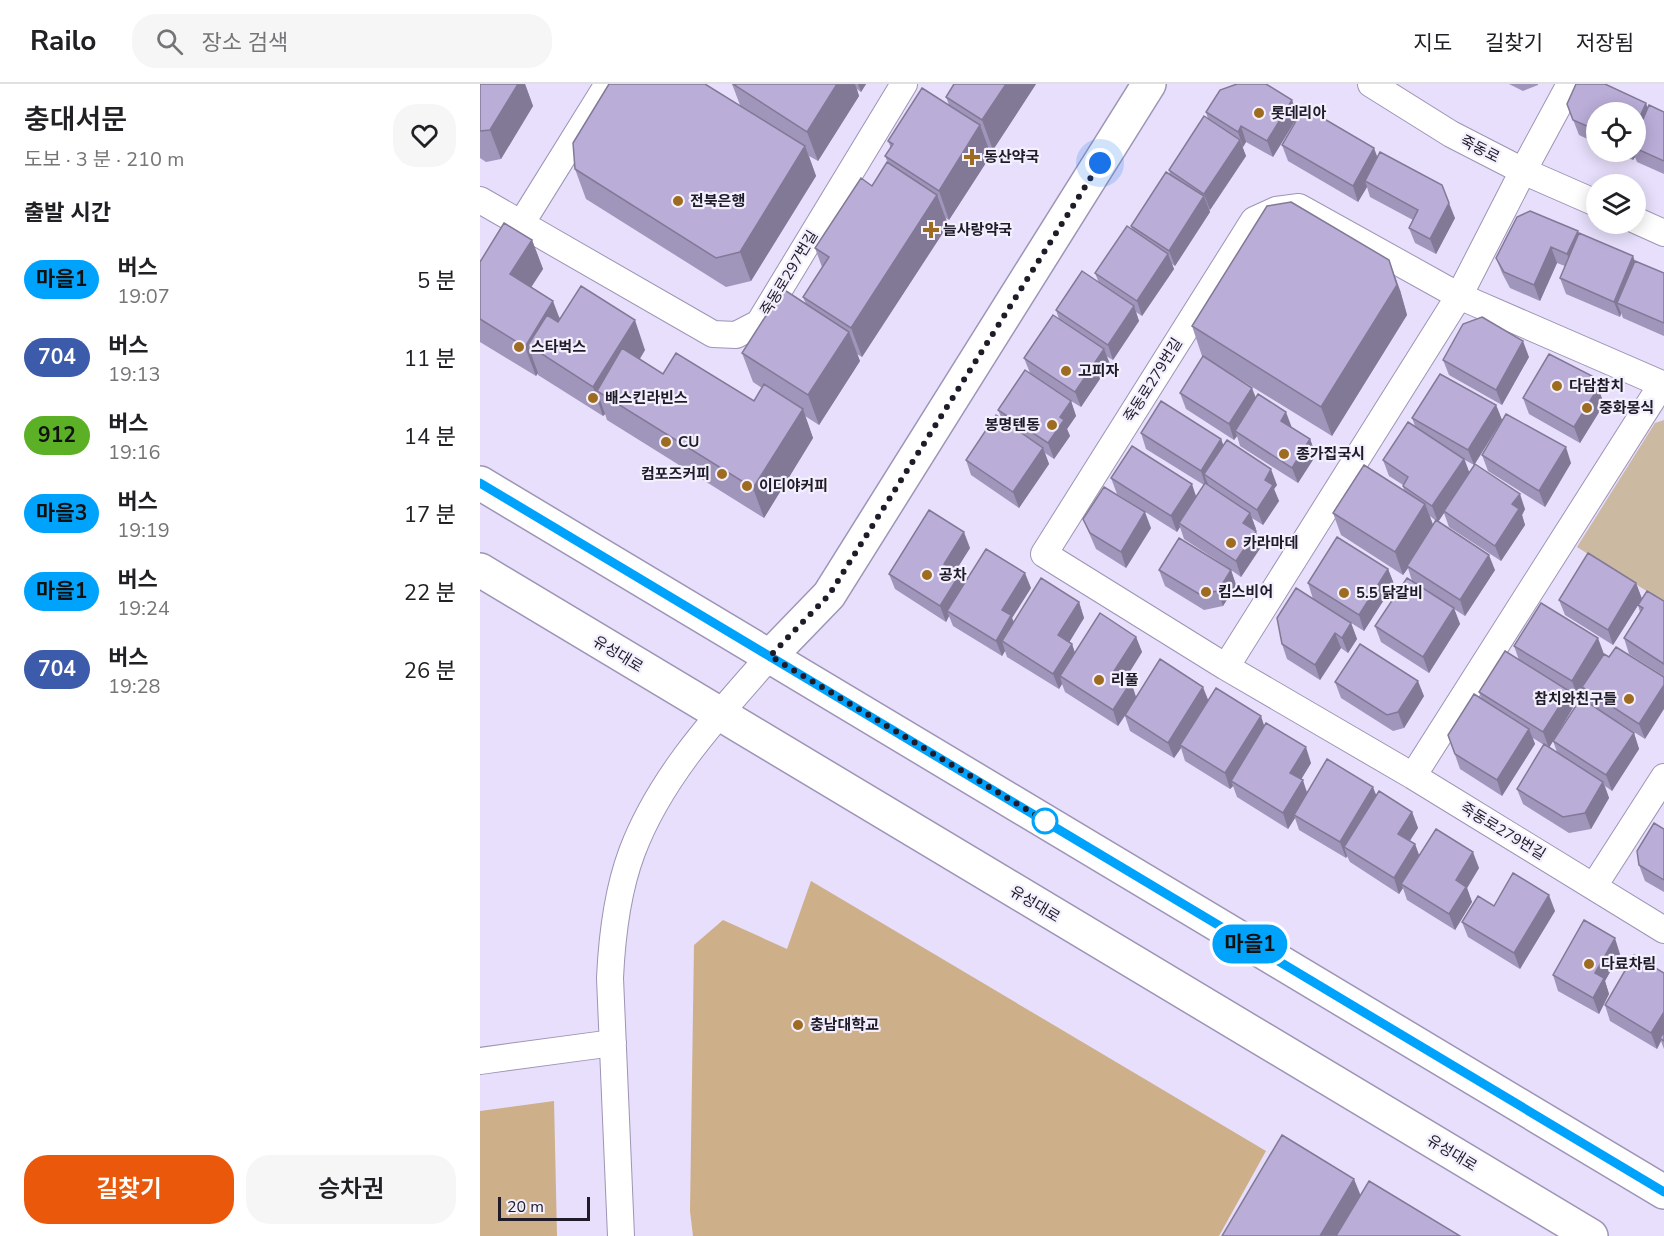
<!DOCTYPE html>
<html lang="ko">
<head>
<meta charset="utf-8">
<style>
	:root { --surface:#fff; --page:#f6f6f6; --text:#202124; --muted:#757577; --line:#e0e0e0; --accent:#ea580c }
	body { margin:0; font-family:"Nunito Sans","Noto Sans KR",sans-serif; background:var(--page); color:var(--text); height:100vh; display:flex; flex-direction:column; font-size:22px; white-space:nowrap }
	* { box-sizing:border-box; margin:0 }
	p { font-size:20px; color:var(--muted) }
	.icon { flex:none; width:33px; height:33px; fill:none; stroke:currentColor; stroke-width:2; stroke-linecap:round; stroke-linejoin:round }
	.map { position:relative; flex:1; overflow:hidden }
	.drawer { display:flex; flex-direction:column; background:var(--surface); width:480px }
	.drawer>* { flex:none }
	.badge { padding:0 12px; border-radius:20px; font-size:21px; line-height:39px }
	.controls { position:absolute; left:1106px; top:18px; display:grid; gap:12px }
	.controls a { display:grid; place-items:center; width:60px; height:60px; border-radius:50%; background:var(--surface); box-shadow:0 3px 15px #0003; font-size:30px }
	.scale { position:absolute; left:18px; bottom:15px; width:92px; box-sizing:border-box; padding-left:6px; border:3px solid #1f1b28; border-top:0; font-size:16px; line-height:21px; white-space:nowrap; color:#1f1b28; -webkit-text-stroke:4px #f3effd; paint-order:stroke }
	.you { position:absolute; width:30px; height:30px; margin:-15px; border:4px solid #fff; border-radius:50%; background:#1a73e8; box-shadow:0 0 0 9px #1a73e833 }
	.map>.badge { position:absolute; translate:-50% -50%; box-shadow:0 0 0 3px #fff }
	h2 { padding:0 24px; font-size:22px; line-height:54px }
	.round { display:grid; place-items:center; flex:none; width:63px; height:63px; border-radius:24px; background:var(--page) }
	.head { display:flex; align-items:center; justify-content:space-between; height:102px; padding:0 24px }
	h1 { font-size:28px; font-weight:600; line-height:45px }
	.cta { display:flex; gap:12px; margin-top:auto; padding:12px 24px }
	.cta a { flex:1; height:69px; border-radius:24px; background:var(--accent); color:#fff; font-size:24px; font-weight:600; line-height:69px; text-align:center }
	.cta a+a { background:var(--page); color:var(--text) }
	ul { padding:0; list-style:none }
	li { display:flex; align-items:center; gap:18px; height:78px; padding:0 24px }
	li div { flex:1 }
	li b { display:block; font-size:22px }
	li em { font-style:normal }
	li .badge { min-width:66px; font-weight:700; text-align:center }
	header { display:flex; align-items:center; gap:36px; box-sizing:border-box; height:84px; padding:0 30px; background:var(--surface); border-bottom:2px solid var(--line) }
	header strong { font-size:28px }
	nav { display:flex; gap:33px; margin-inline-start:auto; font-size:21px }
	.search { width:420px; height:54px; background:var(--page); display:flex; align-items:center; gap:15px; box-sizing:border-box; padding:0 21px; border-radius:24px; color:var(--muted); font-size:22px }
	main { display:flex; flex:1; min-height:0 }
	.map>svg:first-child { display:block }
	.green { fill:#ccb9a2 }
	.forest { fill:#cdaf89 }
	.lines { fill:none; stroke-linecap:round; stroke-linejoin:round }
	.street-casing { stroke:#9e94b5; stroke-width:28 }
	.secondary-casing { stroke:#9e94b5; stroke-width:36 }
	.street { stroke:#fff; stroke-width:26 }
	.secondary { stroke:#fff; stroke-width:33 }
	.wall { fill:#a095ba; fill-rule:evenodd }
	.shaded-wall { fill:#827997 }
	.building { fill:#baadd8; stroke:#827997; stroke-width:1.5 }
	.line-casing { stroke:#fff; stroke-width:14 }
	.line { stroke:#00a3fb; stroke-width:9 }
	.walk { stroke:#1f1b28; stroke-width:6; stroke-dasharray:0 10.8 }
	.poi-dot { fill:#9d6c20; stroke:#f3effd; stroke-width:2 }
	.stop-dot { fill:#fff; stroke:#00a3fb; stroke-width:3 }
	.labels { text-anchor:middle; stroke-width:4.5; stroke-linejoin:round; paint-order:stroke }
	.poi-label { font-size:15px; font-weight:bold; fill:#1f1b28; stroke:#f3effd; text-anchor:start }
	.street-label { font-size:15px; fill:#1f1b28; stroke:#f3effd }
</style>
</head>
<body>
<header>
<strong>Railo</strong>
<div class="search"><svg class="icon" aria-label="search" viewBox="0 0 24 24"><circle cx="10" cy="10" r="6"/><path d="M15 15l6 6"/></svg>장소 검색</div>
<nav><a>지도</a><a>길찾기</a><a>저장됨</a></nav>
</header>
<main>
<section class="drawer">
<div class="head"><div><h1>충대서문</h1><p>도보 · 3 분 · 210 m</p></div><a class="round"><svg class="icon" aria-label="heart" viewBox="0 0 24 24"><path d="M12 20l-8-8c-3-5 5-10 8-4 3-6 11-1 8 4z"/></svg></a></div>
<h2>출발 시간</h2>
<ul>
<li><span class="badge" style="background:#00a3fb;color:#111">마을1</span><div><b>버스</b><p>19:07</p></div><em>5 분</em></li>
<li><span class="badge" style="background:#3d5bab;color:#fff">704</span><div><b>버스</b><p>19:13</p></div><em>11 분</em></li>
<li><span class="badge" style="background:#5bb025;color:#111">912</span><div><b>버스</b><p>19:16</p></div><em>14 분</em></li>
<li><span class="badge" style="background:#00a3fb;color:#111">마을3</span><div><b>버스</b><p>19:19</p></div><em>17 분</em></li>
<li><span class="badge" style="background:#00a3fb;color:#111">마을1</span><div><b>버스</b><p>19:24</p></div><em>22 분</em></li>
<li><span class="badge" style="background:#3d5bab;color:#fff">704</span><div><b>버스</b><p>19:28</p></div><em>26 분</em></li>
</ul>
<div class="cta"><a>길찾기</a><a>승차권</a></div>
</section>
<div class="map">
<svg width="1184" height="1152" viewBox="0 0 1184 1152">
	<rect width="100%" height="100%" fill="#e7dffb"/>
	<!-- green -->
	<path class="green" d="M1184,336V518L1097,463L1175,339Z"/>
	<!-- forest -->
	<path class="forest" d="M331,797L786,1067L739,1152H213L210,1127L214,861L243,836L307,865Z
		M74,1017L77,1152H0V1027Z"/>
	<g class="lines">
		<!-- street casing -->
		<g class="street-casing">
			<path id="street" d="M891,0L971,50L1043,87L1116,119
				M0,116L233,250L256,251L279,239L424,0
				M1155,136L1184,149
				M41,140L128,0
				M1184,301L979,212L819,123L796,126L774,136L564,470L746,583L933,692L1184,846
				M746,583L979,212L1043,87L1090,0
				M933,692L1182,300
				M1114,802L1184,693
				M0,977L133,959
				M141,1152L130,894C132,851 137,808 152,768C180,693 238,631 290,572"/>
		</g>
		<!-- secondary casing -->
		<g class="secondary-casing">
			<path id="secondary" d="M0,399L1184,1108
				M0,486L1111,1152
				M290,572L349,511L669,0"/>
		</g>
		<!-- street -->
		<use href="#street" class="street"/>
		<!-- secondary -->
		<use href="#secondary" class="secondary"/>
	</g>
	<!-- wall -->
	<path class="wall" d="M0,0H45L53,22L21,75L6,78L0,74Z
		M252,0H386L381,8L377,5L379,12L338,77L329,72L336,92L271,197L246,203L106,115L95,85L260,21Z
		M556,0L513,66L508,63L511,71L469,136L466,134L468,141L382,273L377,270L380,277L339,341L325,332L333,354L284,434L127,336L125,330L123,332L58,291V289L56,292L0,258V178L52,156L63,185L51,203L80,234L165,266L160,275L183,290L274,317L282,304L273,298L262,269L326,220L323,213L342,183L335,164L392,102L408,79L405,72L411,64L408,57L469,21L466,13Z
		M1029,0H1058V1L1043,7Z
		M1087,20L1184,28V90L1157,78L1155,73L1153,76L1135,68H1155V28H1116V59L1099,51Z
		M726,28L818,32L793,73L766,58L763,63H762L766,72L730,126L729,125L730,128L695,182L692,180L694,185L662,232L656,228L659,237L633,276L626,272L630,280L601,323L586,314L591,317L596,332L587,345L590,352L574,375L565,369L569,380L539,424L491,391L486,376L522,335L518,326L550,289L544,274L579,235L576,226L619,199L615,189L652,146L651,142L690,90L689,86L728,35Z
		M802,61L897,72L975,134L956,170L935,159L929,144L933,136L890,113L887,103L878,118L808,77Z
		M1099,150L1155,177L1184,189V252L1143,234L1141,229L1140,233L1086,210L1080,194L1085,182L1077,179L1060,217L1030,204L1022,189L1016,174Z
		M920,206L927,231L852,352L722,272L712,242Z
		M1049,273L1022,321L969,291L963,276Z
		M1114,293L1124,320L1100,359L1049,330L1043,314Z
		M700,309L776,313L812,344L830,355L836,371L818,399L760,362L757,352L754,356L706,325Z
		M1016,321L1022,336L995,380L1045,425L1042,431L1045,441L1021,477L969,443L964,429L958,438L1015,486L985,532L974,525L980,540L949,589L901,558L895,542L932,497L928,484L923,491L861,451L853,429L924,407L923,402V401L909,392L903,376L935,342L932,334ZM985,376L994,381L989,388ZM950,432L956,437L953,442Z
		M661,349L741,355L743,362L797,401L794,405L799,417L783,441L772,434L776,445L774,447L781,463L761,493L751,486L756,501L743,522L724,526L685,502L679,486L747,483L704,455L700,443L697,448L637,410L631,394L716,412L724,401L666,365Z
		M1002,371L1091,379L1065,423L1008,387Z
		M603,435L671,444L646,484L616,465Z
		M490,464L475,487L484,500L551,504L532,534L534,538L599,518L604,534L589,558L592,560L595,569L656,553L662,568L646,594L651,598L656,613L728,616L784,642L831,679L821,695L827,708L896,711L932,728L938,744L930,757L935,760L939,772L999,784L987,804L992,818L975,846L927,816L923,804L919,810L870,778L867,772L866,774L819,746L815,734L808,745L757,713L753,702L750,705L705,677L701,664L694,674L650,647L645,632L638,642L585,608L582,600L579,605L527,573L525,567L522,572L473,542L469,532L466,538L415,505L409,490Z
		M908,485L914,500L884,547L833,515L828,499Z
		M1156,499L1162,515L1184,517V592L1149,570L1144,554L1160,528L1158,521L1133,561L1085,531L1079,516Z
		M871,539L877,555L868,569L861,564L840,596L807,575L802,560Z
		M1034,562L1124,570L1129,573L1136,563L1165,655L1108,619L1103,605L1098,613L1089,608L1094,622L1069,663L1077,668L1073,657L1154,649L1159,665L1132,707L1125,702L1129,714L1111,745L1089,749L1043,720L1037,705L1064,661L1053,654L1055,660L1022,712L980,685L968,651L1001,614L999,608L1039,576Z
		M855,598L944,612L924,644L913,647L861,614Z
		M1184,745V808L1165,797L1159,781Z
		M1014,822L1075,827L1040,885L988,853L982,838Z
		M1140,870L1125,897L1129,910L1119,930L1078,907L1073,891Z
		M1184,889V965L1181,957L1177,965L1130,937L1125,921Z"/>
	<!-- shaded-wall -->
	<path class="shaded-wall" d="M38,0H45L53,22L21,75L10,46Z
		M357,0H375L379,12L338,77L327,48Z
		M378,0H386L381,8Z
		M526,0H556L513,66L502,36Z
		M812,16L818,32L793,73L787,57Z
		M1166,19L1172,35L1155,64V44Z
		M500,41L511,71L469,136L459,107Z
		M761,42L766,58L763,63L758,48Z
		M760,56L766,72L730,126L724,110Z
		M325,62L336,92L271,197L260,168Z
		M894,64L900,80L885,97L887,103L878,118L873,102Z
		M1150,68H1153L1155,73L1153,76Z
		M457,111L468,141L382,273L371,244Z
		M724,112L730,128L695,182L689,167Z
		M969,119L975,134L956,170L950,155Z
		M1098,147L1103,163L1093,186L1087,170Z
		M52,156L63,185L41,219L30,190Z
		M1071,163L1077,179L1060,217L1054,201Z
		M688,170L694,185L662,232L657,217Z
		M1153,172L1159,188L1137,219L1141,229L1140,233L1134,218Z
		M909,176L920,206L927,231L852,352L841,323Z
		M73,217L84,246L48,261L58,289L56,292L45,263Z
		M654,222L659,237L633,276L628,261Z
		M155,236L165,266L133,317L117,307L125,330L123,332L113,303Z
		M369,248L380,277L339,341L328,311Z
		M1043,257L1049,273L1022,321L1016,306Z
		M624,265L630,280L601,323L595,308Z
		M772,304L778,319L755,347L757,352L754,356L749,340Z
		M1118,304L1124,320L1100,359L1094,343Z
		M591,317L596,332L587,345L590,352L574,375L568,359L580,333Z
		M1016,321L1022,336L994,381L988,366Z
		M323,325L333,354L284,434L273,404Z
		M806,328L812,344L806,353L801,337Z
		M741,355L747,370L724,390L728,400L726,403L721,387Z
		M830,355L836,371L818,399L812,384Z
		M1086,363L1091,379L1065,423L1059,407Z
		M563,364L569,380L539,424L533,408Z
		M984,375L990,390L958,438L952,422Z
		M791,385L797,401L794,405L799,417L783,441L777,426L785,396Z
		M712,400L717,415L699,439L700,443L697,448L691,432Z
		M1040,410L1045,425L1042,431L1045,441L1021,477L1015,462L1032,420Z
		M945,420L954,443L927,482L928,484L923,491L915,468Z
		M665,428L671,444L646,484L641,468Z
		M770,429L776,445L769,455L763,439Z
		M776,447L781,463L761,493L756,477Z
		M484,448L490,464L470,496L464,480Z
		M1009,471L1015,486L985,532L980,516Z
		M908,485L914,500L884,547L879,531Z
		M751,486L756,501L743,522L738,507Z
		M545,489L551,504L532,534L537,547L522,557L525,567L522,572L516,557L522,526Z
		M480,490L486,506L467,527L469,532L466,538L460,522Z
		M1156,499L1162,515L1133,561L1128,546Z
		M599,518L604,534L584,567L578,551Z
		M974,524L980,540L949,589L943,573Z
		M871,539L877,555L868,569L862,554Z
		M855,549L861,564L840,596L835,581Z
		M656,553L662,568L640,603L634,587Z
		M1118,554L1124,570L1098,613L1092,597Z
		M592,560L597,575L580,592L582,600L579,605L573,590Z
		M938,597L944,612L924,644L918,628Z
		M651,598L656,613L638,642L633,626Z
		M1184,601V625L1165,655L1159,640Z
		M723,603L729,618L700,661L701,664L694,674L688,659Z
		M1089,607L1094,622L1069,664L1063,648Z
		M781,632L786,647L751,697L753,702L750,705L745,689Z
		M1049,645L1055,660L1022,712L1017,696Z
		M1154,649L1159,665L1132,707L1126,691Z
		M826,663L831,679L816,704L810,689Z
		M823,696L828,712L814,731L815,734L808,745L803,729Z
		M1123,698L1129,714L1111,745L1105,729Z
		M893,703L899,718L864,763L867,772L866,774L860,758Z
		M932,728L938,744L924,765L918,750Z
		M935,760L941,776L921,800L923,804L919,810L914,794Z
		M993,768L999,784L987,804L992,818L975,846L969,830L976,796Z
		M1069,811L1075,827L1040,885L1034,869Z
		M1135,854L1140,870L1125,897L1129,910L1119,930L1113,914L1115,889Z
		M1184,928V953L1180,954L1181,957L1177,965L1171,949Z
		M874,1095L883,1117L862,1152H840Z"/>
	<!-- building -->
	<path class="building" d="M0,0H38L10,46L0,47Z
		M129,0H225L325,62L260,168L236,174L95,85L93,59Z
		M253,0H357L327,48Z
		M474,0H526L502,36L466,13Z
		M757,0H786L812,16L787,57L761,42L758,48L726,28L740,6Z
		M1096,0H1125L1166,19L1155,44V28H1116V46L1093,36L1087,20Z
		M442,4L500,41L459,107L405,72L413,60L408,57Z
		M1169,21L1184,28V77L1155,64V54Z
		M824,23L894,64L873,102L802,61Z
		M724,32L760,56L724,110L689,86Z
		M900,68L962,101L969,119L950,155L929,144L938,126L885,97Z
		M407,78L457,111L371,244L323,213L349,173L335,164L381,94L392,102Z
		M686,88L724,112L689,167L651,142Z
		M811,118L909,176L917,201L841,323L712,242L787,122Z
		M1050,127L1098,147L1087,170L1071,163L1054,201L1024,188L1016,174L1037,133Z
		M24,139L52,156L30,190L73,217L45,263L0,235V178Z
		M647,142L688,170L657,217L615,189Z
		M1099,149L1153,172L1134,218L1080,194Z
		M1155,177L1184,189V239L1137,219Z
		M602,187L654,222L628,261L576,226Z
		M101,202L155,236L113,303L48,261L67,231L78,238Z
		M303,205L369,248L328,311L262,269Z
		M573,231L624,265L595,308L544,274Z
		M1002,233L1043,257L1016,306L963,276L983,240Z
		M142,264L183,290L196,269L274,317L284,300L323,325L273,404L117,307Z
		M1069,270L1114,293L1118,304L1094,343L1043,314Z
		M723,272L772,304L749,340L700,309Z
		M545,286L591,317L580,333L584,336L568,359L518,326Z
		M960,290L1016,321L988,366L932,334Z
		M778,310L806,328L801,337L830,355L812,384L755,347Z
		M681,317L741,355L721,387L661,349Z
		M1026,330L1086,363L1059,407L1002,371Z
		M516,331L563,364L533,408L486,376Z
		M928,338L984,375L952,422L923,402L928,393L903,376Z
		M747,356L791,385L785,396L793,401L777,426L724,390Z
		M652,362L712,400L691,432L631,394Z
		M995,380L1040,410L1032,420L1039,425L1015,462L964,427Z
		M884,381L945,420L915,468L853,429Z
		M725,399L770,429L763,439L776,447L756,477L699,439Z
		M624,403L665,428L641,468L610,449L603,435Z
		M449,426L484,448L464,480L480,490L460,522L409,490Z
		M956,436L1009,471L980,516L927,482Z
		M857,453L908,485L879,531L828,499Z
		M699,454L751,486L738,507L719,510L679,486Z
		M506,465L545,489L522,526L531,531L516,557L467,527Z
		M1108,469L1156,499L1128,546L1079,516Z
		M561,494L599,518L578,551L592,560L573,590L522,557Z
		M927,494L974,524L943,573L895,542Z
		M816,504L871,539L862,554L855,549L835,581L802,560L797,534Z
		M1167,507L1184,517V580L1144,554L1163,524L1158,521Z
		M1061,519L1118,554L1092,597L1034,562Z
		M620,529L656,553L634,587L651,598L633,626L580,592Z
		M880,560L938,597L918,628L907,631L855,598Z
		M1136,563L1184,593V601L1159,640L1102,603L1124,570L1129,573Z
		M1025,567L1089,607L1063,648L999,608Z
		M680,575L723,603L688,659L645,631Z
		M736,604L781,632L745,689L700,661Z
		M994,610L1049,645L1017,696L975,670L968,651Z
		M1101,614L1154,649L1126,691L1073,657Z
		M786,639L826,663L810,689L823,696L803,729L751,697Z
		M1064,660L1123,698L1105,729L1083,733L1037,705Z
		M847,675L893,703L860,758L814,731Z
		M899,707L932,728L918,750L935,760L914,794L864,763Z
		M1174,739L1184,745V796L1159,781L1157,767Z
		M956,745L993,768L976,796L986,803L969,830L921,800Z
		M1033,789L1069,811L1034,869L982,838L998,812L1014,822Z
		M1104,836L1135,854L1115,889L1124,894L1113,914L1073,891Z
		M1154,871L1184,889V928L1171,949L1125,921Z
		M1184,948V957L1180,954Z
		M802,1051L874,1095L840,1152H742Z
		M889,1097L980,1152H856Z"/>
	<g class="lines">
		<!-- line casing -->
		<g class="line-casing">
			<path id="line" d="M0,399L1184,1108"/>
		</g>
		<!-- line -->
		<use href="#line" class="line"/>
		<!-- walk -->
		<path class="walk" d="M565,737L574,742L290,572L349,511L620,79"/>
	</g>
	<!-- markers -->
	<g class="poi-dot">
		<circle cx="779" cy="29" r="6"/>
		<path d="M489 64h6v6h6v6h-6v6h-6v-6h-6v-6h6z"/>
		<circle cx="198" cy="117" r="6"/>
		<path d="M448 137h6v6h6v6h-6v6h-6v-6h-6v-6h6z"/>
		<circle cx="39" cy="263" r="6"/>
		<circle cx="586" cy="287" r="6"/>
		<circle cx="1077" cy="302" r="6"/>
		<circle cx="113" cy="314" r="6"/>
		<circle cx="1107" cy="324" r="6"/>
		<circle cx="572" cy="341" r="6"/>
		<circle cx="186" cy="358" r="6"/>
		<circle cx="804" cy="370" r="6"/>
		<circle cx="242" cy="390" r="6"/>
		<circle cx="267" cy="402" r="6"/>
		<circle cx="751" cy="459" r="6"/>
		<circle cx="447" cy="491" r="6"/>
		<circle cx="726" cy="508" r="6"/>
		<circle cx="864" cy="509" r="6"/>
		<circle cx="619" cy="596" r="6"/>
		<circle cx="1149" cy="615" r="6"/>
		<circle cx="1109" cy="880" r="6"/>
		<circle cx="318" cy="941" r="6"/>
	</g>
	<circle class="stop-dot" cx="565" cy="737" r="12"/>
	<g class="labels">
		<!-- poi labels -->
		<g class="poi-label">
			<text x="791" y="34">롯데리아</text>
			<text x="504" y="78">동산약국</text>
			<text x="210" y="122">전북은행</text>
			<text x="463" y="151">늘사랑약국</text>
			<text x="51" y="268">스타벅스</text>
			<text x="598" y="292">고피자</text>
			<text x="1089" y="307">다담참치</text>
			<text x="125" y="319">배스킨라빈스</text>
			<text x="1119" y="329">중화몽식</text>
			<text x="560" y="346" text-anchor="end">봉명텐동</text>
			<text x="198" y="363">CU</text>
			<text x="816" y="375">종가집국시</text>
			<text x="230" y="395" text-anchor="end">컴포즈커피</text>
			<text x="279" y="407">이디야커피</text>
			<text x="763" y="464">카라마데</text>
			<text x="459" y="496">공차</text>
			<text x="738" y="513">킴스비어</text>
			<text x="876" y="514">5.5 닭갈비</text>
			<text x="631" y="601">리풀</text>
			<text x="1137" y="620" text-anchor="end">참치와친구들</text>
			<text x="1121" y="885">다료차림</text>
			<text x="330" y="946">충남대학교</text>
		</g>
		<!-- street labels -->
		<g class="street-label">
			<text transform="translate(1000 65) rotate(27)" y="5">죽동로</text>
			<text transform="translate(309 189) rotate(-59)" y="5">죽동로297번길</text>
			<text transform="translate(673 296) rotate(-58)" y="5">죽동로279번길</text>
			<text transform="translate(138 570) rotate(31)" y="5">유성대로</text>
			<text transform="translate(1023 747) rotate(31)" y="5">죽동로279번길</text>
			<text transform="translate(555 820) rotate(31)" y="5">유성대로</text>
			<text transform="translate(972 1069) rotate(31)" y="5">유성대로</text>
		</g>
	</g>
</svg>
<div class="controls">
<a><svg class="icon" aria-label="locate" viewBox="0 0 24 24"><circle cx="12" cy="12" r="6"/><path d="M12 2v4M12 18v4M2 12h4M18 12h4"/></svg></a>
<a><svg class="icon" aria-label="layers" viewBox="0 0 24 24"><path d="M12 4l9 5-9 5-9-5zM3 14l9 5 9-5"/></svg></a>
</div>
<div class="scale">20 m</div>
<div class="you" style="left:620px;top:79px"></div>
<b class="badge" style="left:770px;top:860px;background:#00a3fb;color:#111">마을1</b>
</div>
</main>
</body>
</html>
